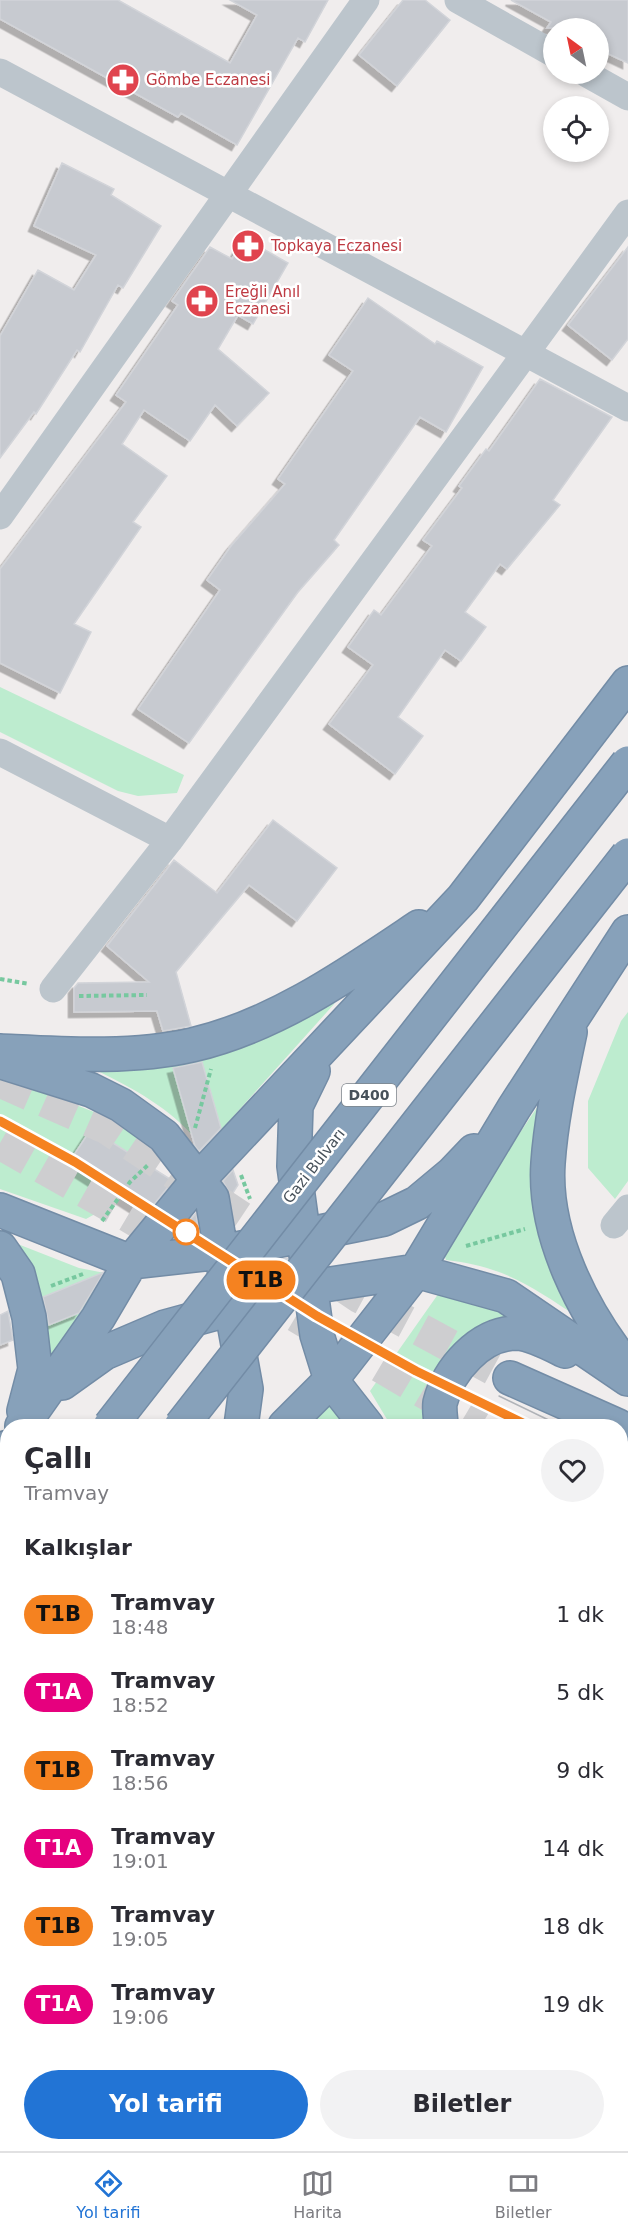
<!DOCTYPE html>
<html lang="tr">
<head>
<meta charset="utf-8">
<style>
	:root { --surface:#fff; --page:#f2f2f3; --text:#2b2b33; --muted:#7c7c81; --line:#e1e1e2; --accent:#2274d5 }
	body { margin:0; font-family:"DejaVu Sans",sans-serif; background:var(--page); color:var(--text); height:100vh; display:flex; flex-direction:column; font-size:22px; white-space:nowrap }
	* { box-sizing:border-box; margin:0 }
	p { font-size:20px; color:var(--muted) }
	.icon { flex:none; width:33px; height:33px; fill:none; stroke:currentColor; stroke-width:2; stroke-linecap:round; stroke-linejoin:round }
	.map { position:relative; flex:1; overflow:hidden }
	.details { position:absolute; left:0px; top:1419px; width:628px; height:732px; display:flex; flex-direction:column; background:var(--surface); border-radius:24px 24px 0 0; box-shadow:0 3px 9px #0003 }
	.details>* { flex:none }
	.badge { padding:0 12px; border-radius:20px; font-size:21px; line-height:39px }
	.needle { width:39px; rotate:327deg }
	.tools { position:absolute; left:543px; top:18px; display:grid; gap:12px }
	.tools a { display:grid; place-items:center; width:66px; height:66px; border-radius:50%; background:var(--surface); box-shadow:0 3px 9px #0003; font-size:30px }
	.map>.badge { position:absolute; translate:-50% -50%; box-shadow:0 0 0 3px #fff }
	h2 { padding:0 24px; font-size:22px; line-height:54px }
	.round { display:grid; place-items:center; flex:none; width:63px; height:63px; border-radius:32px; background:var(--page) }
	.head { display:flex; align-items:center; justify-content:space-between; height:102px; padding:0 24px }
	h1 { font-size:28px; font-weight:800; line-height:45px }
	.button { display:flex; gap:12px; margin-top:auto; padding:12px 24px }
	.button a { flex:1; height:69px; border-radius:36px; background:var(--accent); color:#fff; font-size:24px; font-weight:800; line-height:69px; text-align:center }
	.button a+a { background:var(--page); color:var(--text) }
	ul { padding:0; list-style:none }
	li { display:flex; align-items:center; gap:18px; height:78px; padding:0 24px }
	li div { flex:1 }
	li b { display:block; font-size:22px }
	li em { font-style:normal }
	li .badge { min-width:66px; font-weight:700; text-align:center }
	.tabs { display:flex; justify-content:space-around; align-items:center; height:84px; border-top:2px solid var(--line); background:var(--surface); font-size:16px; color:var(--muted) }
	.tabs a { display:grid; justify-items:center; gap:3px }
	.tabs .on { color:var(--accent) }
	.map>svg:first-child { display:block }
	.green { fill:#bdeccf }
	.building { fill:#c7cad0; stroke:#d2d4d9; stroke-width:1.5; filter:url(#shadow) }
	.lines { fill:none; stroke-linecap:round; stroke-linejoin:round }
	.highway-tunnel { stroke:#ceced0; stroke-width:33; stroke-dasharray:33 16; stroke-linecap:butt }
	.highway-casing { stroke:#738ca6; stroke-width:36 }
	.path { stroke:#77c89f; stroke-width:4; stroke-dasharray:4.5 3; stroke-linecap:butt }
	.street { stroke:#bcc5cc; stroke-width:27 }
	.highway { stroke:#87a1ba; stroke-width:33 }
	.tram { stroke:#b0b3b8; stroke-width:1.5 }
	.highway-bridge-casing { stroke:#738ca6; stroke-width:36; stroke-linecap:butt }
	.highway-bridge { stroke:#87a1ba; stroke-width:33 }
	.line-casing { stroke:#fff; stroke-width:14 }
	.line { stroke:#f58220; stroke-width:9 }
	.stop-dot { fill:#fff; stroke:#f58220; stroke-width:3 }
	.labels { text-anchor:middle; stroke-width:5; stroke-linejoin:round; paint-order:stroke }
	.shield { fill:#fff; stroke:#7e858c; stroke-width:1.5 }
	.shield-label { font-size:14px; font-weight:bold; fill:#47515a }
	.health-label { font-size:15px; fill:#be3a42; stroke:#fff; text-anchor:start }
	.street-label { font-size:15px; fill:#47515a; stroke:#fff }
</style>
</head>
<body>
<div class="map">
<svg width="628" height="2151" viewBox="0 0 628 2151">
	<defs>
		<filter id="shadow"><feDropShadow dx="-5.5" dy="5.5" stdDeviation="0" flood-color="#0004"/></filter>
	</defs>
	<rect width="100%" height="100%" fill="#f0eded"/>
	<!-- green -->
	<path class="green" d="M0,687L184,775L177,793L138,796L118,791L0,732Z
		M335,1003L222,1129L199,1142C167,1106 136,1090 94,1069L242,1043Z
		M628,1012V1181L615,1199L588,1168V1101L621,1021Z
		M0,1075L127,1125L154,1149L121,1180L104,1209L86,1219L0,1189Z
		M538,1106L533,1160L579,1318C533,1287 503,1266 446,1260L442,1248Z
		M10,1241L79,1268L105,1273L48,1365Z
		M441,1290L465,1295L519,1321L425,1403L424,1426H391L370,1391Z
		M335,1406L346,1426H305L322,1408Z"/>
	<!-- building -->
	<path class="building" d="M0,0H118L230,63L257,15L230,0H328L305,42L298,38L237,145L181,113L178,117L0,19Z
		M403,0H425L450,20L397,86L359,55Z
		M511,0H628V63L598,49V28H547L551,22Z
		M62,163L114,189L111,195L161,226L123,288L118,285L80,352L77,350L36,414L34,412L0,458V336L38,270L74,290L96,255L34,226Z
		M244,238L288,263L253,324L238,315L218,349L269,393L237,426L215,405L190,441L144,410L122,444L167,476L133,522L141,527L74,624L91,632L60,693L0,663V569L126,402L116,395L178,305L172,301L210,247L232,259Z
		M628,247V339L612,360L568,325Z
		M368,298L435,344L437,341L483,367L446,432L420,417L334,540L339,545L298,592L189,743L138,709L220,590L207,580L231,546L285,484L278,479L353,371L329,355Z
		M540,379L612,417L553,500L560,505L507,569L500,564L465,612L486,627L461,661L445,650L398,717L423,736L395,774L329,724L373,665L348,647L374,610L381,615L432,546L423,540L462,488L459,486L486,449L489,451Z
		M273,820L337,868L297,921L249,885L176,972L191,1026L163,1031L157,1011L74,1012V988L78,983L149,982L107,946L174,860L217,893Z
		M202,1062L221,1128L199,1151L195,1146L173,1068Z
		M91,1129L173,1181L146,1214L68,1164Z
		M233,1170L238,1185L231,1196L223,1181Z
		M196,1213L199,1236L183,1237L178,1234Z
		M288,1258L273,1278L254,1283L248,1279L261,1263Z
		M104,1272L79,1313L49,1325L43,1297Z
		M8,1311L13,1340L0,1345V1315Z"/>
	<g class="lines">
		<!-- highway-tunnel -->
		<path class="highway-tunnel" d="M0,1081L107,1128L360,1297L510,1378
			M0,1143L127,1215L481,1426"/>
		<!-- highway casing -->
		<g class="highway-casing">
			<path id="highway" d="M570,1032C561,1075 551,1119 548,1163C543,1235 583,1312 627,1367
				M0,1051C62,1054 131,1059 192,1045C275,1026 349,974 419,927
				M2,1062L91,1090L121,1105L164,1136L212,1198L225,1274
				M313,1071L296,1106L294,1166L317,1335L331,1380L367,1426
				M0,1210L131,1262L222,1252L384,1219L417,1203L453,1173L474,1151
				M0,1248L18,1274L29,1317L35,1369L24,1411
				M235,1328L246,1389L241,1426
				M510,1378L618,1426
				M62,1383L104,1353L165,1327L311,1287L416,1271L506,1296L628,1379
				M22,1426L98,1318L131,1262L199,1179L463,898L628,683
				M285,1426L331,1380L416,1271L514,1108L628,932
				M441,1426C441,1419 439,1411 440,1403C448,1370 480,1333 517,1333C533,1334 551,1344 565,1351
				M0,1458L8,1447
				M621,1495L628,1498
				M621,1539L628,1542
				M0,1567L8,1558
				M0,1658L8,1648
				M0,1733L8,1723"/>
		</g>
		<!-- path -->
		<path class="path" d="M0,979L29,984
			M79,996L147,995
			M195,1128L211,1069
			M241,1175L250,1199
			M102,1221L130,1182L149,1164
			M466,1246L525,1229
			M51,1286L83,1274"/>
		<!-- street -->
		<path class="street" d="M458,0L554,54
			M0,72L628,408
			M587,74L628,97
			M0,516L366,0
			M0,752L170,840
			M53,989L170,840L628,213
			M614,1225L628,1208
			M621,1595L628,1596
			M621,1747L628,1750
			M621,1988L628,1992
			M0,2088L8,2077
			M186,2144L201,2151
			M244,2151L246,2144
			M332,2151L333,2144
			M372,2151L378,2144"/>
		<!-- highway -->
		<use href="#highway" class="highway"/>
		<!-- tram -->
		<path class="tram" d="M499,1396L561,1426
			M493,1408L529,1426
			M621,1457L628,1461
			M621,1472L628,1476"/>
		<!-- highway-bridge casing -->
		<g class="highway-bridge-casing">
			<path id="highway-bridge" d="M110,1426L628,763
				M181,1426L628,855"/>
		</g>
		<!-- highway-bridge -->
		<use href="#highway-bridge" class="highway-bridge"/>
	</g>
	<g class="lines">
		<!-- line casing -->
		<g class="line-casing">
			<path id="line" d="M0,1121L75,1162L317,1316L416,1371L529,1426"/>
		</g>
		<!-- line -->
		<use href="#line" class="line"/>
	</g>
	<!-- icons -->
	<defs>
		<g id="pharmacy-disc" transform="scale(1.725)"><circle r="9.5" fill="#e0444e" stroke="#fff"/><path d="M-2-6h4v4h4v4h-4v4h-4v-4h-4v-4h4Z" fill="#fff"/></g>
	</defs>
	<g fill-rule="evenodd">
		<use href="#pharmacy-disc" x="123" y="80"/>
		<use href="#pharmacy-disc" x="248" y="246"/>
		<use href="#pharmacy-disc" x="202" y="301"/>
	</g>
	<!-- markers -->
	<circle class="stop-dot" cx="186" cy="1232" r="12"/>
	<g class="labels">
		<!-- shield labels -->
		<rect class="shield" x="342" y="1084" width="54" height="22" rx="4.5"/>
		<g class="shield-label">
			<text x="369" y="1100">D400</text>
		</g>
		<!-- health labels -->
		<g class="health-label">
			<text x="146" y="85">Gömbe Eczanesi</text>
			<text x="271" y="251">Topkaya Eczanesi</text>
			<text x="225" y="297">Ereğli Anıl<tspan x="225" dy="17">Eczanesi</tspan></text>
		</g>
		<!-- street labels -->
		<g class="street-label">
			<text transform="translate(314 1166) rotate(-52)" y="5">Gazi Bulvarı</text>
		</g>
	</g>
</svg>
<div class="tools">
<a><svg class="needle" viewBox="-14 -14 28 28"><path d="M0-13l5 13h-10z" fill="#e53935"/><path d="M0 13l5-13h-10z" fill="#7c7c81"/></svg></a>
<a><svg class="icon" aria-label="locate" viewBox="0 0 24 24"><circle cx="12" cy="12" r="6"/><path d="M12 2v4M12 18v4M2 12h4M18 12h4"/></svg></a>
</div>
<b class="badge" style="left:261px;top:1280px;background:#f58220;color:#111">T1B</b>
<section class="details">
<div class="head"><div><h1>Çallı</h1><p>Tramvay</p></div><a class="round"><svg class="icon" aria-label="heart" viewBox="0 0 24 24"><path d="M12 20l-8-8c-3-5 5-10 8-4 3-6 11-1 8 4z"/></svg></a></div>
<h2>Kalkışlar</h2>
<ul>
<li><span class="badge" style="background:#f58220;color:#111">T1B</span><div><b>Tramvay</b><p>18:48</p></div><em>1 dk</em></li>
<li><span class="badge" style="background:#e6007e;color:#fff">T1A</span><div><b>Tramvay</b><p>18:52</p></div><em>5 dk</em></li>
<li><span class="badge" style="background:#f58220;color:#111">T1B</span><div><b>Tramvay</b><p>18:56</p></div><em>9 dk</em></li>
<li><span class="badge" style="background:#e6007e;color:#fff">T1A</span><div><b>Tramvay</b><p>19:01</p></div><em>14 dk</em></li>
<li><span class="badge" style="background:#f58220;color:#111">T1B</span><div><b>Tramvay</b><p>19:05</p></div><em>18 dk</em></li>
<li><span class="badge" style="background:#e6007e;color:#fff">T1A</span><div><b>Tramvay</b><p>19:06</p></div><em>19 dk</em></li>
</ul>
<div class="button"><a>Yol tarifi</a><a>Biletler</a></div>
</section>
</div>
<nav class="tabs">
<a class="on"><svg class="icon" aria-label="directions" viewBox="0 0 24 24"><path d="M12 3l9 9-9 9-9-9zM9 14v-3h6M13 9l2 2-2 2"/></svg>Yol tarifi</a>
<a><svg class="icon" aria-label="map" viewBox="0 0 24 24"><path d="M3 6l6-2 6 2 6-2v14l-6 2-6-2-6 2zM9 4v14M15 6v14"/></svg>Harita</a>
<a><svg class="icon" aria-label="tickets" viewBox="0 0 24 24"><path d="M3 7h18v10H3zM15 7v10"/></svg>Biletler</a>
</nav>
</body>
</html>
